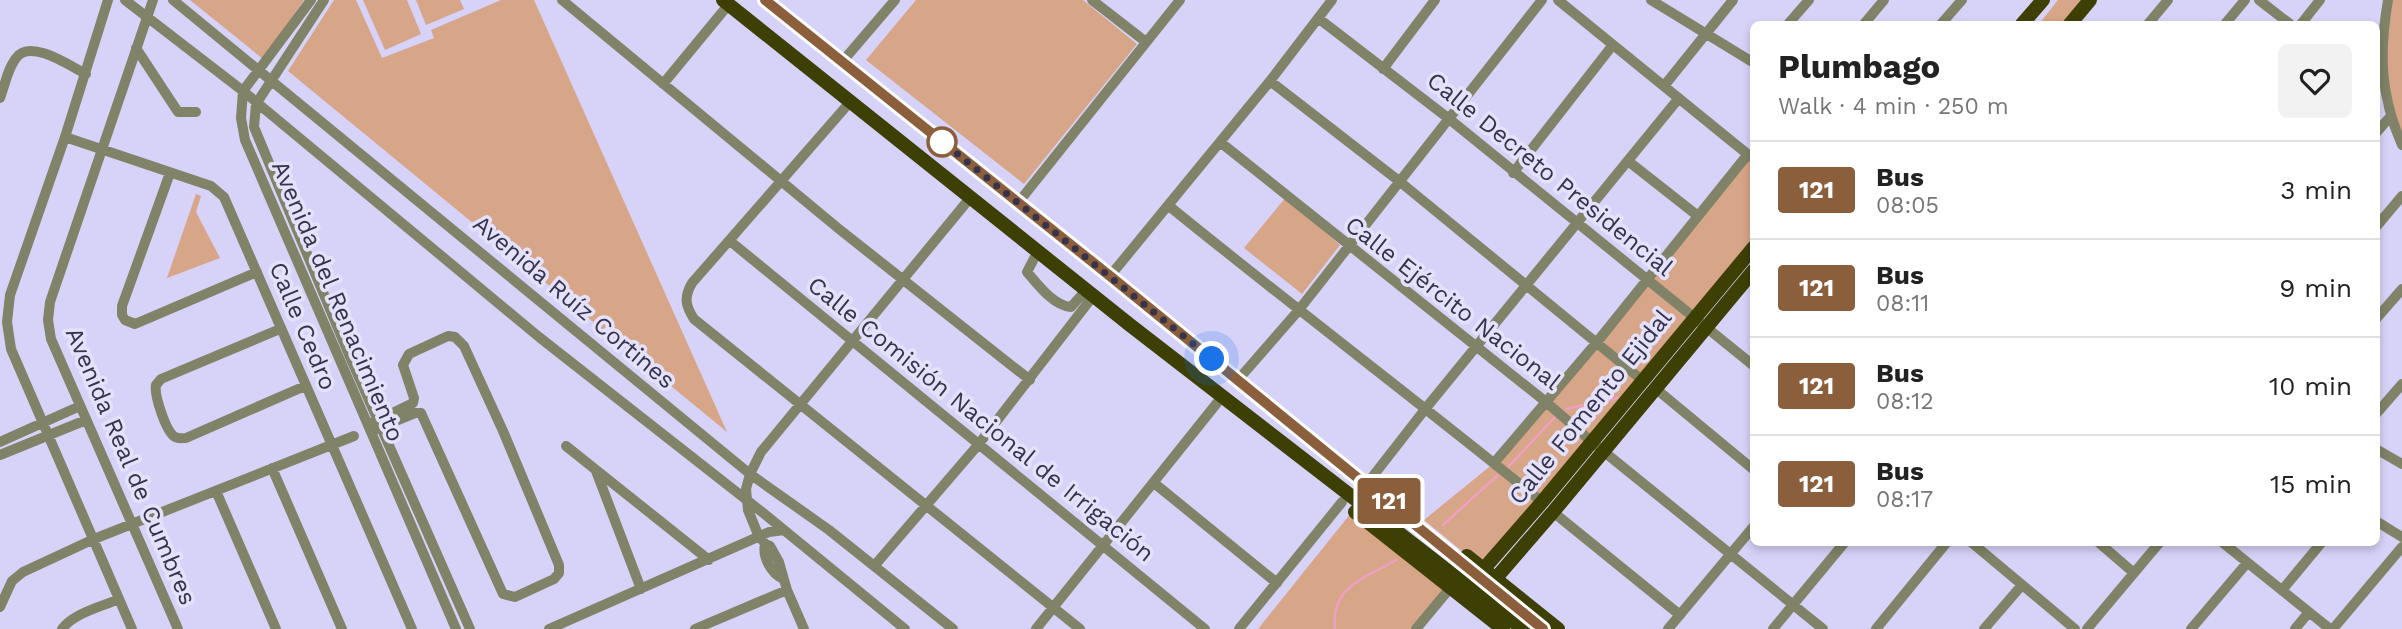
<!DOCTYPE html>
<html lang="en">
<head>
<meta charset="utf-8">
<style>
	:root { --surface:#fff; --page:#f2f2f2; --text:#222; --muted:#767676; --line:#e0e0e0 }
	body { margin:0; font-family:"Work Sans",sans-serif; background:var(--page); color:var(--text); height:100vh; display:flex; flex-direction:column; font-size:26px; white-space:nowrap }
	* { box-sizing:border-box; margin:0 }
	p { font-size:23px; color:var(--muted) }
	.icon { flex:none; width:38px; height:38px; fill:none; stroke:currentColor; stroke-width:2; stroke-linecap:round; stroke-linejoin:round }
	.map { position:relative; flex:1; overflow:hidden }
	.details { position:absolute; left:1750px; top:21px; width:630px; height:525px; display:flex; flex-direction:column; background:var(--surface); border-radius:10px; box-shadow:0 4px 10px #0003 }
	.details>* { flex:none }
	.badge { padding:0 14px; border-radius:5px; font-size:24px; line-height:46px }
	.you { position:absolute; width:35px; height:35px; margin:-18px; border:5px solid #fff; border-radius:50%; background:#1a73e8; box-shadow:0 0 0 10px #1a73e833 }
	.map>.badge { position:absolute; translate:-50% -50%; box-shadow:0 0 0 4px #fff }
	.round { display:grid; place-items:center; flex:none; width:74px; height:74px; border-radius:10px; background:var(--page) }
	.overview { display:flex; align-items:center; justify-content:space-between; height:119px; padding:0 28px }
	h1 { font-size:33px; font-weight:700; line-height:52px }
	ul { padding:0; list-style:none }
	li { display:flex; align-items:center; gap:21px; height:98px; padding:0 28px; border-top:2px solid var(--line) }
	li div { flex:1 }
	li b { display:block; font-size:26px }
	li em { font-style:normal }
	li .badge { min-width:77px; font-weight:700; text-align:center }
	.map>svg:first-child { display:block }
	.green { fill:#d7a587 }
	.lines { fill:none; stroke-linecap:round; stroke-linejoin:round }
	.stream { stroke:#f09fc2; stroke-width:2.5 }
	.minor { stroke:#818368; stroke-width:10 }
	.major { stroke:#3d3f05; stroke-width:14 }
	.line-casing { stroke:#fff; stroke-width:16 }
	.line { stroke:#8b5e3c; stroke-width:10 }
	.walk { stroke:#37334c; stroke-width:7; stroke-dasharray:0 12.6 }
	.stop-dot { fill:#fff; stroke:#8b5e3c; stroke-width:3.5 }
	.labels { text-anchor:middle; stroke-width:7; stroke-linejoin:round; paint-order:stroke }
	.street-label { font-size:24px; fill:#37334c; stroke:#e4e1fb }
</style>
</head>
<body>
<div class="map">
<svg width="2402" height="629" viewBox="0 0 2402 629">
	<rect width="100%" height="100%" fill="#d7d2f8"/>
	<!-- green -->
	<path class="green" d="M190,0H304L263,59Z
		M334,0H356L382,58L434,38L431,30L501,0H534L727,432L288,71Z
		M363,0H407L421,34L385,50Z
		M416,0H460L464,9L426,25Z
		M916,0H1083L1137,44L1024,184L866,60Z
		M2058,0H2088L2069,24H2039Z
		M2388,0H2402V145C2381,96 2381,52 2388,0Z
		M1748,154L1753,158V247L1484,569L1424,520L1494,463Z
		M196,194L201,196L196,212L220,258L167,278Z
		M1286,197L1340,245L1302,294L1244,248Z
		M1351,513L1447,586L1412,629H1258Z"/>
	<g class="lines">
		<!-- stream -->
		<path class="stream" d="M1566,409L1618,398
			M1509,466L1555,417
			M1443,525L1498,475
			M1335,629C1330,585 1367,578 1396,560"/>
		<!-- minor -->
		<path class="minor" d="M108,0L65,137L10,295L7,322L11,349L132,629
			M125,0L243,91L539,337L762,512L905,629
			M153,0L50,302L48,320L51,339L178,629
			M173,0L750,474L829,530L953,629
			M311,0L243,91L241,118L245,140L456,629
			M324,0L256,104L254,127L350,357L470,629
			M562,0L839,229L1030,380
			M1092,0L1146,42
			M1558,0L1751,157
			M1651,0L1754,63
			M2259,0L2290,24
			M2388,0C2379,53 2380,95 2402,145
			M1318,18L1448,118L1754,366
			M1788,24L1809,0
			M1864,24L1884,0
			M1941,24L1962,0
			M2148,24L2168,0
			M2225,24L2245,0
			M2301,24L2320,0
			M136,48L178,112H196
			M842,62L895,0
			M1383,69L1435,0
			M1270,81L1399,181L1642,380
			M663,84L729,4
			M1664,86L1733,0
			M0,98C5,85 8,67 17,57C31,39 70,66 86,74
			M850,102L692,283C684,297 685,305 694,319L1080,629
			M2376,133L2390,117
			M65,137L211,186L224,197L412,629
			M1220,142L1546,402L1592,442L1823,629
			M1628,161L1698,216
			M170,173L122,306V315L125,320L135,324L257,272
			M1513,173L1612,46
			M1018,203L1180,0
			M1169,206C1292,306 1419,402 1542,502
			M2376,227L2402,196
			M730,241L1205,629
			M1038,251L1027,272C1038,285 1054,306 1071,307L1087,289
			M1110,276L1270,81L1332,0
			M2376,319L2402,289
			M280,329L161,379L156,385C154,395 166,432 175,437C179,439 182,438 186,438L305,386
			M1244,373L1298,311L1542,0
			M1655,388L1754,470
			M2376,414L2402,384
			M368,425L413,403L414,398L403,365L409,354L448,336L455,337L464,346L503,431L559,565V573L554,579L515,597L503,594L421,413H415L371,431
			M0,442L80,406
			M566,446L709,560
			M2376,449L2402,464
			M0,455L86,420
			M1494,463L1597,342L1748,154
			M272,468L342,629
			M596,471L641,589
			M1373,476L1426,408L1679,98
			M1154,483L1277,583
			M216,491L276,629
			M1553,512L1680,615
			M2376,521L2402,537
			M1971,542L2075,629
			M2098,542L2134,573
			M2222,542L2330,629
			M765,544C762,557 771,573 783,579
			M875,565L978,445L1094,295
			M2283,589L2322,542
			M0,607L12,581L23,572L94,539L354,436
			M62,629C74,613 101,607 119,599
			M549,629L769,532L784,530
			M695,629L787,590
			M804,629L787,590L779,562L770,546L765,544L757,532L748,510L746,489L750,474L761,452L970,198
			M1036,629L1217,403
			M1239,629L1342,502
			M1416,629L1451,587
			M1668,629L1754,526
			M1773,629L1845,542
			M1876,629L1947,542
			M1984,629L2022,585
			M2087,629L2160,542
			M2191,629L2247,563
			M2295,629L2309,612
			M2333,629L2402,547"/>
		<!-- major -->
		<path class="major" d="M723,0L1130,325L1523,629
			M765,0L1110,276L1543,629
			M2022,24L2043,0
			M2070,24L2090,0
			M1355,512L1503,629
			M1467,556L1558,629
			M1490,585L1553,512L1754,270
			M1461,595L1542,502L1754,247"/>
	</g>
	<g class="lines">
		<!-- line casing -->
		<g class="line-casing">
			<path id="line" d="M765,0L1110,276L1543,629"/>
		</g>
		<!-- line -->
		<use href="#line" class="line"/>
		<!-- walk -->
		<path class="walk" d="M942,142L940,140L1212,359"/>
	</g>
	<!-- markers -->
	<circle class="stop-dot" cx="942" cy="142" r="14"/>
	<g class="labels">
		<!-- street labels -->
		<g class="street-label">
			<text transform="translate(1550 174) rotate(39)" y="8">Calle Decreto Presidencial</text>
			<text transform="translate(338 301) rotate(67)" y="8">Avenida del Renacimiento</text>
			<text transform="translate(574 302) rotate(40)" y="8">Avenida Ruíz Cortines</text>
			<text transform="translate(1453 303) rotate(38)" y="8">Calle Ejército Nacional</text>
			<text transform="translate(303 326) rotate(67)" y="8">Calle Cedro</text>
			<text transform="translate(1590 407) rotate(-51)" y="8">Calle Fomento Ejidal</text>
			<text transform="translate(981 419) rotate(39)" y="8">Calle Comisión Nacional de Irrigación</text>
			<text transform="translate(131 466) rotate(67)" y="8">Avenida Real de Cumbres</text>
		</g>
	</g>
</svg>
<div class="you" style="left:1212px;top:359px"></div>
<b class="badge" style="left:1389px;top:501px;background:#8b5e3c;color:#fff">121</b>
<section class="details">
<div class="overview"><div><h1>Plumbago</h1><p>Walk · 4 min · 250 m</p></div><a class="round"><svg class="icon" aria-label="heart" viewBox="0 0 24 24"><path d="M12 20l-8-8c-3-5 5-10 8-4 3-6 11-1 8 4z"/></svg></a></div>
<ul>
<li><span class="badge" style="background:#8b5e3c;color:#fff">121</span><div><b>Bus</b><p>08:05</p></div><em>3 min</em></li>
<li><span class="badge" style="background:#8b5e3c;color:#fff">121</span><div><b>Bus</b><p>08:11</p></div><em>9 min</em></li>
<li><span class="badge" style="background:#8b5e3c;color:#fff">121</span><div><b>Bus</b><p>08:12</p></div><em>10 min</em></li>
<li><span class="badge" style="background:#8b5e3c;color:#fff">121</span><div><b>Bus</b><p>08:17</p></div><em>15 min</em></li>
</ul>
</section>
</div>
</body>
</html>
